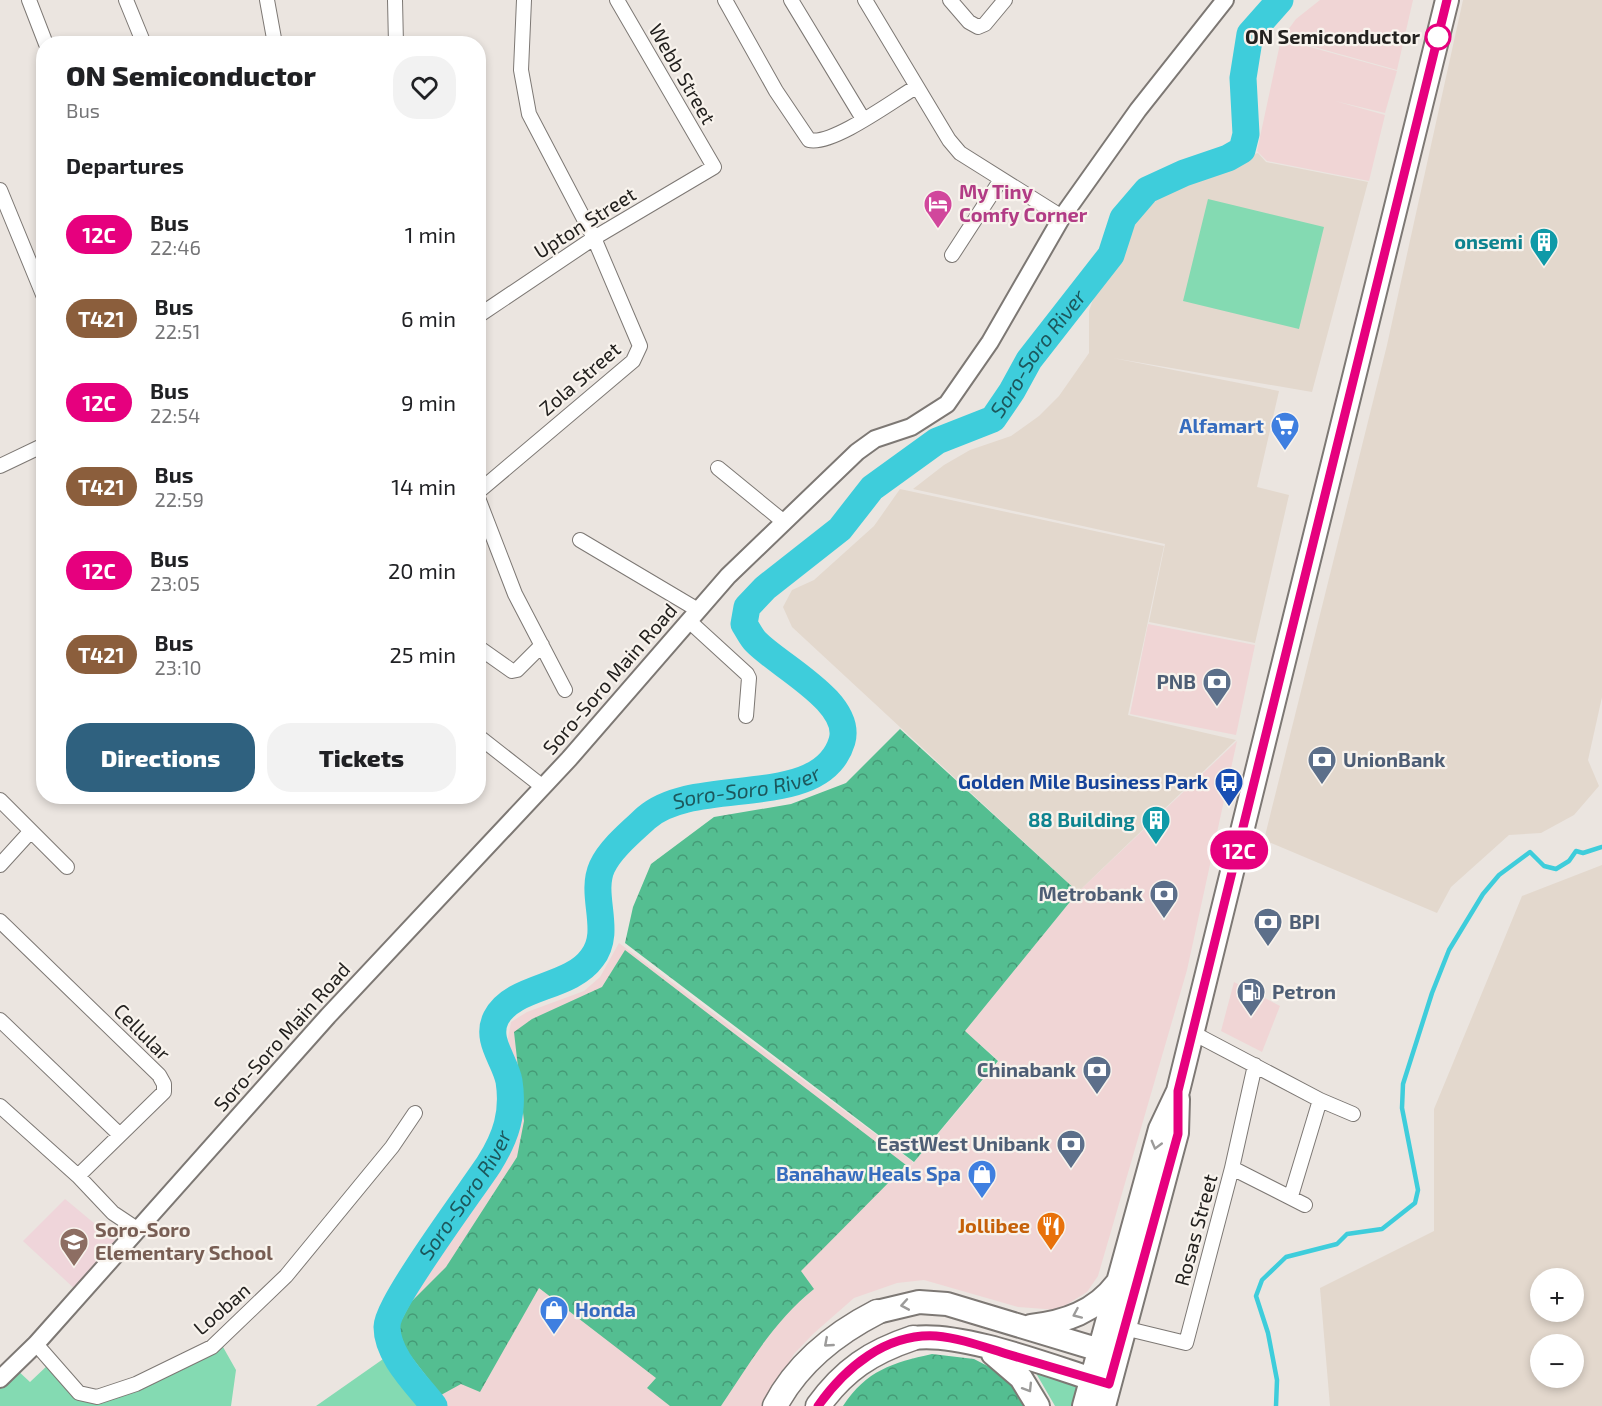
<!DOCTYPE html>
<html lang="en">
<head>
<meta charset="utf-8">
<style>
	:root { --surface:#fff; --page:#f2f2f2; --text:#202124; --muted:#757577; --accent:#2f617f }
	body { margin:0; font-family:"Exo 2",sans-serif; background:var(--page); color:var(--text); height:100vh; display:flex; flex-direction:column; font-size:22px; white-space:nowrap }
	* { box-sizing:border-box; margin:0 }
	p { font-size:20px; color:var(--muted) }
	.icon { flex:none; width:33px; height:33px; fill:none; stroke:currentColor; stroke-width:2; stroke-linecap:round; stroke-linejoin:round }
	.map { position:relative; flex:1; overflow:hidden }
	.details { position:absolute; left:36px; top:36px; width:450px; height:768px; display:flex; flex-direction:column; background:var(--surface); border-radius:24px; box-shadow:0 3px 9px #0003 }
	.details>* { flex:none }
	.badge { padding:0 12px; border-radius:20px; font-size:21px; line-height:39px }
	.tools { position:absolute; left:1530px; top:1268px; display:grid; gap:12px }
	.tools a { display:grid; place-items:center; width:54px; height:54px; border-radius:50%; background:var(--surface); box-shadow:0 3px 9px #0003; font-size:30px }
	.map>.badge { position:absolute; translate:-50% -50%; box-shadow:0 0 0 3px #fff }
	h2 { padding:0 30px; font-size:22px; line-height:54px }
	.round { display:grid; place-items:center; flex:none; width:63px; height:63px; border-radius:24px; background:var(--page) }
	.summary { display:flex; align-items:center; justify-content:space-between; height:102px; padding:0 30px }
	h1 { font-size:28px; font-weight:800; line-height:45px }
	.cta { display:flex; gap:12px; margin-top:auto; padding:12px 30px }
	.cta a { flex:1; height:69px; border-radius:24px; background:var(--accent); color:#fff; font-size:24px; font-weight:800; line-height:69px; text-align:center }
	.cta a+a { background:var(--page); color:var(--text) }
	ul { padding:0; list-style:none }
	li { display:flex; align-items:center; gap:18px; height:84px; padding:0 30px }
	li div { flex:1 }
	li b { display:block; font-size:22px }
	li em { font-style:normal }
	li .badge { min-width:66px; font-weight:700; text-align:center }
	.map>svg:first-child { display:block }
	.commercial { fill:#f0d5d5 }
	.built { fill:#e3d8cd; fill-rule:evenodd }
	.education { fill:#efd5da }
	.grass { fill:#84dab2 }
	.forest { fill:url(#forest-crowns) }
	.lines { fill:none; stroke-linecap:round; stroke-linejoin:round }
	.stream { stroke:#3ecddb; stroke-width:4.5 }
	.river { stroke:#3ecddb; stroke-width:27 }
	.minor-casing { stroke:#7d7874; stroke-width:16 }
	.tertiary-casing { stroke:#7d7874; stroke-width:20 }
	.trunk-casing { stroke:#7d7874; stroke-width:26 }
	.motorway-casing { stroke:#7d7874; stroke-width:27 }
	.minor { stroke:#fff; stroke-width:14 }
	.tertiary { stroke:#fff; stroke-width:16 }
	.trunk { stroke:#fff; stroke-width:22 }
	.motorway { stroke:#fff; stroke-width:24 }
	.oneway { stroke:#9c9b9a }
	.line-casing { stroke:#fff; stroke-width:14 }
	.line { stroke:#e6007e; stroke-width:9 }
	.stop-dot { fill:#fff; stroke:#e6007e; stroke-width:3 }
	.labels { text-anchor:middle; stroke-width:4.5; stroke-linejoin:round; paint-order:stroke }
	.stop-label { font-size:20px; font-weight:bold; fill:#23211f; stroke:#f8f3ed; text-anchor:end }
	.street-label { font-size:20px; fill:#23211f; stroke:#f8f3ed }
	.hotel-label { font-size:20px; font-weight:bold; fill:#b23c85; stroke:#f8f3ed; text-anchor:start }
	.culture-label { font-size:20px; font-weight:bold; fill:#0d838f; stroke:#f8f3ed; text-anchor:end }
	.shop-label { font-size:20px; font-weight:bold; fill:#366cbe; stroke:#f8f3ed; text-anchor:end }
	.service-label { font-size:20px; font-weight:bold; fill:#4e5e75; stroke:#f8f3ed; text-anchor:end }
	.transit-label { font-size:20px; font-weight:bold; fill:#164399; stroke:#f8f3ed; text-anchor:end }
	.food-label { font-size:20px; font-weight:bold; fill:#c56008; stroke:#f8f3ed; text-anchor:end }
	.education-label { font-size:20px; font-weight:bold; fill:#785e54; stroke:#f8f3ed; text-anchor:start }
	.water-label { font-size:21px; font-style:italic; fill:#1c575c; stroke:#f8f3ed }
</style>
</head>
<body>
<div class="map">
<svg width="1602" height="1406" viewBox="0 0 1602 1406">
	<defs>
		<pattern id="forest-crowns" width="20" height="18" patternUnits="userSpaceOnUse" patternTransform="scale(1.5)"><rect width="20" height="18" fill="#54be91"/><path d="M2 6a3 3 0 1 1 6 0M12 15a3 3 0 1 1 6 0" fill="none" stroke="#459a76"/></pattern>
	</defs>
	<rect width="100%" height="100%" fill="#ebe5e0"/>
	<!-- commercial -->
	<path class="commercial" d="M1320,0H1413L1397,70L1282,38L1296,19Z
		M1281,39L1397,71L1385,113L1335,101L1385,115L1369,181L1267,161L1257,151Z
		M1148,624L1255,645L1236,735L1130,714Z
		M1237,741L1187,970L1098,1276L1087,1292L1058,1310L1018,1307L924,1280L897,1283L854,1298L813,1334L794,1354L763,1406H442L401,1347L394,1321L403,1301L513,1138L518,1115L508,1038L511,1022L527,1012L584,991L600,977L619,943L913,1162L911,1166L999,1061L965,1031L1078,892Z
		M1234,982L1280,1006L1262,1052L1221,1031Z"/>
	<!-- built -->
	<path class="built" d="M1463,0H1602V697L1588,760L1599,786L1574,815L1541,833L1509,835L1451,887L1437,913L1264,840L1387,345Z
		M1258,153L1266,162L1368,182L1312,392L1113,358L1279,391L1257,487L1289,495L1255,643L1149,622L1165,544L913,489L944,465L970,450L1011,436L1039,416L1059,396L1089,353V311L1096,291L1147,201L1192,173Z
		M900,489L1164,546L1128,715L1236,740L1078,892L792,627L783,607L792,590L814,580L874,526Z
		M1602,865V1406H1330L1320,1288L1434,1231V1109L1522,896ZM1540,1278H1574V1311H1540ZM1540,1344H1574V1377H1540Z"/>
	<!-- education -->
	<path class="education" d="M65,1199L119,1244L76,1290L23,1241Z"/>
	<!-- grass -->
	<path class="grass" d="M1208,199L1324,227L1299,329L1183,301Z
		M223,1347L236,1370L231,1406H0V1387L16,1369L30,1382L49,1364L79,1397L158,1377Z
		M386,1357L423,1406H316Z
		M1033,1368L1084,1384L1077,1406H1055Z"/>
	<!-- forest -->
	<path class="forest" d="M900,729L1078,892L965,1031L998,1061L914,1162L625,943L633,907L651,864L714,817L791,804L846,783Z
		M625,950L906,1165L801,1271L814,1289C774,1321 749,1364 721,1406H670L647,1388L656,1378L539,1288L480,1392L461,1384L441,1395L406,1350L398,1327L411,1302L446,1267L517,1157L524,1121L514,1032L532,1019L602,987Z
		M932,1354L974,1359L1007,1376L1025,1406H843C867,1370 892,1363 932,1354Z"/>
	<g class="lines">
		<!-- stream -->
		<path class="stream" d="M1276,1406L1277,1380L1268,1333L1256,1296L1262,1280L1286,1257L1337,1244L1347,1234L1382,1229L1415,1203L1418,1190L1402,1108L1403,1084L1432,993L1449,950L1483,894L1499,875L1530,852L1544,866L1556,869L1569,861L1576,851L1583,853L1602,847"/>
		<!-- river -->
		<path class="river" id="s1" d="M434,1406C417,1384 387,1356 387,1327C386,1305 472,1190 489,1164C506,1137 514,1113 509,1081C505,1060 485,1040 496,1018C513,985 570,989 592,958C613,931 589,896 602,867C610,849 632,831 646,818C696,774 821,812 842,741C853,702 779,666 756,642C751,637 748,630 744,624L747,607L765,588L840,529L872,488L937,441L993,419L1012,391L1029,360L1111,255L1123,218L1147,190L1184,173L1228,158L1242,150L1246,134L1243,78L1250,34L1280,0"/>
		<!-- minor casing -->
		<g class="minor-casing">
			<path id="minor" d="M29,0L46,44
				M126,0L144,44
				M267,0L275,44
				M395,0L396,44
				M725,0L776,91L809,140C832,146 894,100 916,87
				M791,0L863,119
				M865,0L949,140L960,153L1062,217
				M950,0L969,22L978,27L985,24L1005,0
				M0,190L44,297
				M952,255L1000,181
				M478,316L594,238L714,167L617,0
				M0,466L44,445
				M718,468L784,522
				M478,492L633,361L640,346L594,238L529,114L521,70L524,0
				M478,498L515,594L565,690
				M580,540L698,610
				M689,621L747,674L749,678L746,716
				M478,647L512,671L517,670L542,645
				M478,736L543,787
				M0,800L67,867
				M0,865L30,832
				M0,921L159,1075L164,1084V1092L78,1176
				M0,1020L120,1135
				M1193,1033L1320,1100L1353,1114
				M0,1106L78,1176L113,1213L137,1229
				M1232,1168L1305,1205
				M1291,1196L1320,1100
				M1124,1328L1186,1343L1232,1168L1255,1065
				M36,1344L79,1393L97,1397L136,1384L212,1347L286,1276L392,1147L415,1113"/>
		</g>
		<!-- tertiary casing -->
		<g class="tertiary-casing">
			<path id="tertiary" d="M0,1379L36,1344L328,1016L569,759L728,576L857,452L875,439L911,427L947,404L990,342L1062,217L1138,110L1225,0"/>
		</g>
		<!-- trunk casing -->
		<g class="trunk-casing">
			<path id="trunk" d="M877,1312L919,1302L947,1304L1113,1354
				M1031,1326C1065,1322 1095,1312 1117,1283
				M913,1338C962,1331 1055,1368 1105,1383
				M993,1354L1021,1378L1038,1406
				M1084,1406L1160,1129L1178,1091L1447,0
				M1104,1406L1177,1133L1178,1099"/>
		</g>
		<!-- motorway casing -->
		<g class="motorway-casing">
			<path id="motorway" d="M775,1406C797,1364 836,1333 877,1312
				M818,1406C844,1370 871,1352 913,1338"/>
		</g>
		<!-- minor -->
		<use href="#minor" class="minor"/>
		<!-- tertiary -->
		<use href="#tertiary" class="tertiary"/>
		<!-- trunk -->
		<use href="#trunk" class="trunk"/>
		<!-- motorway -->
		<use href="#motorway" class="motorway"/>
	</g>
	<!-- one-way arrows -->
	<defs><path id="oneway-chevron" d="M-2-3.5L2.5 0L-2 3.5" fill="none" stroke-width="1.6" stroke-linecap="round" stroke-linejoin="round" transform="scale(1.5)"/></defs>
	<g class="oneway">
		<use href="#oneway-chevron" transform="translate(1156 1145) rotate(105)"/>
		<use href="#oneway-chevron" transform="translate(905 1305) rotate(170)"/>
		<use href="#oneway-chevron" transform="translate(1077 1314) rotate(156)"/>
		<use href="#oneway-chevron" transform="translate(828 1343) rotate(139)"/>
		<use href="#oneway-chevron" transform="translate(1028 1388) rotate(58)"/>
	</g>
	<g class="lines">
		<!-- line casing -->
		<g class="line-casing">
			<path id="line" d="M818,1406C845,1368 886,1333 936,1336C960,1338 984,1347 1007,1354C1041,1364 1075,1374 1109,1384L1178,1134V1091L1447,0"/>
		</g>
		<!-- line -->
		<use href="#line" class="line"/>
	</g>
	<!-- icons -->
	<defs>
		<g id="hotel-pin" transform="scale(1.5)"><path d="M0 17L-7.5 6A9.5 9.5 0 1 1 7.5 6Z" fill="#d1479c" stroke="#f8f3ed"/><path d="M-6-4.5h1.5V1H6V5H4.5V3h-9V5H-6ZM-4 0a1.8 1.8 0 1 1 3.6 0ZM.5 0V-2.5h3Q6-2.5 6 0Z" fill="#fff"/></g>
		<g id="building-pin" transform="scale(1.5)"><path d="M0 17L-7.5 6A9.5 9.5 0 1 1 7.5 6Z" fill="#0f9aa8" stroke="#f8f3ed"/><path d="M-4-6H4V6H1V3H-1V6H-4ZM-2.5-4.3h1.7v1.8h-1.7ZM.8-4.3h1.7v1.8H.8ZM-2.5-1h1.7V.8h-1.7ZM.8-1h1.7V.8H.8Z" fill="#fff"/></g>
		<g id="supermarket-pin" transform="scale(1.5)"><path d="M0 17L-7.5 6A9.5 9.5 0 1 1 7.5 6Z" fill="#3f7fe0" stroke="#f8f3ed"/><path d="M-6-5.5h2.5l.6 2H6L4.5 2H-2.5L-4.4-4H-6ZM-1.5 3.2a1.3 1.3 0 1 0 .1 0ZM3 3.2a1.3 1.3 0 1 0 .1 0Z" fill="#fff"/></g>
		<g id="bank-pin" transform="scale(1.5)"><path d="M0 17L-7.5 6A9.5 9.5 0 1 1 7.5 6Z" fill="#5c6f8a" stroke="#f8f3ed"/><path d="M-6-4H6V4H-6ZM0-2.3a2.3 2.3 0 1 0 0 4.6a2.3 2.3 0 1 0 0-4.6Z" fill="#fff"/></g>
		<g id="bus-pin" transform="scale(1.5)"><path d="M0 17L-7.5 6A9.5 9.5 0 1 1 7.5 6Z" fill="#1a4fb4" stroke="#f8f3ed"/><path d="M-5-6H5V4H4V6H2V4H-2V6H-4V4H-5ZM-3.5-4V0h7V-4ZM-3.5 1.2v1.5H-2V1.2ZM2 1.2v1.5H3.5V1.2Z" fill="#fff"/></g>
		<g id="fuel-pin" transform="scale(1.5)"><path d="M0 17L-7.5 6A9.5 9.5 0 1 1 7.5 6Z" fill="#5c6f8a" stroke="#f8f3ed"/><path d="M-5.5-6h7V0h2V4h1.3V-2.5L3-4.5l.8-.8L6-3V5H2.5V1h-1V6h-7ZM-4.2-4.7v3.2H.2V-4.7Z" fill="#fff"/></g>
		<g id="shop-pin" transform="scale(1.5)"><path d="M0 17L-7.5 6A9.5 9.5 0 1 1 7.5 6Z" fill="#3f7fe0" stroke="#f8f3ed"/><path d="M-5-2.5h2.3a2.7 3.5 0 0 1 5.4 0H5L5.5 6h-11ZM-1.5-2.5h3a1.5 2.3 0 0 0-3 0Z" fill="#fff"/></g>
		<g id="restaurant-pin" transform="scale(1.5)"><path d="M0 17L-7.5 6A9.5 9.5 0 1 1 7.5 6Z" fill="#e8710a" stroke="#f8f3ed"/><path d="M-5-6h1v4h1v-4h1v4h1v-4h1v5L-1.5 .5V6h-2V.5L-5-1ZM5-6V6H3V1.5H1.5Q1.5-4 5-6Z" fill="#fff"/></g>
		<g id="school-pin" transform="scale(1.5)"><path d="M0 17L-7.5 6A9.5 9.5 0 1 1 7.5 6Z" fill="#8d6e63" stroke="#f8f3ed"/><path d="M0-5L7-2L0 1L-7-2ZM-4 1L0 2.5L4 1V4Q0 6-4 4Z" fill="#fff"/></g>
	</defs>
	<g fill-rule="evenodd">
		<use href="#hotel-pin" x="938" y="204"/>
		<use href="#building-pin" x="1544" y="242"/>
		<use href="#supermarket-pin" x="1285" y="426"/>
		<use href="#bank-pin" x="1217" y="682"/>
		<use href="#bank-pin" x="1322" y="760"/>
		<use href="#bus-pin" x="1229" y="782"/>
		<use href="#building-pin" x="1156" y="820"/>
		<use href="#bank-pin" x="1164" y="894"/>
		<use href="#bank-pin" x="1268" y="922"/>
		<use href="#fuel-pin" x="1251" y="992"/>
		<use href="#bank-pin" x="1097" y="1070"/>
		<use href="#bank-pin" x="1071" y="1144"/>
		<use href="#shop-pin" x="982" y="1174"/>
		<use href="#restaurant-pin" x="1051" y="1226"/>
		<use href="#school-pin" x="74" y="1242"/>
		<use href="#shop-pin" x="554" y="1310"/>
	</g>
	<!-- markers -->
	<circle class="stop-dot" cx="1438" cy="37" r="12"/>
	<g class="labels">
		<!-- stop labels -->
		<g class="stop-label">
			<text x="1420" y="44">ON Semiconductor</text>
		</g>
		<!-- street labels -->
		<g class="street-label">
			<text transform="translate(682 74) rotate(60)" y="7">Webb Street</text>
			<text transform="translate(585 223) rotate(-32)" y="7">Upton Street</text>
			<text transform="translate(580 379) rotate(-41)" y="7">Zola Street</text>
			<text transform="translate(610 679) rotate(-49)" y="7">Soro-Soro Main Road</text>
			<text transform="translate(142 1032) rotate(45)" y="7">Cellular</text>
			<text transform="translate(282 1037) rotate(-48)" y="7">Soro-Soro Main Road</text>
			<text transform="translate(1196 1230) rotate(-75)" y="7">Rosas Street</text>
			<text transform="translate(222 1309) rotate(-41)" y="7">Looban</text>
		</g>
		<!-- hotel labels -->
		<g class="hotel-label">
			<text x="959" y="199">My Tiny<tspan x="959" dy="23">Comfy Corner</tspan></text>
		</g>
		<!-- culture labels -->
		<g class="culture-label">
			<text x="1523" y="249">onsemi</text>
			<text x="1135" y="827">88 Building</text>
		</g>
		<!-- shop labels -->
		<g class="shop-label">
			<text x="1264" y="433">Alfamart</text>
			<text x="961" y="1181">Banahaw Heals Spa</text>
			<text x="575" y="1317" text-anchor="start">Honda</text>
		</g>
		<!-- service labels -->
		<g class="service-label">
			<text x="1196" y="689">PNB</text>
			<text x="1343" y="767" text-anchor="start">UnionBank</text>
			<text x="1143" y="901">Metrobank</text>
			<text x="1289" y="929" text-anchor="start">BPI</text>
			<text x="1272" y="999" text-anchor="start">Petron</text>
			<text x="1076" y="1077">Chinabank</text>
			<text x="1050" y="1151">EastWest Unibank</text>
		</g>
		<!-- transit labels -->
		<g class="transit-label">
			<text x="1208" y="789">Golden Mile Business Park</text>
		</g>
		<!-- food labels -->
		<g class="food-label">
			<text x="1030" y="1233">Jollibee</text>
		</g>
		<!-- education labels -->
		<g class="education-label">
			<text x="95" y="1237">Soro-Soro<tspan x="95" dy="23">Elementary School</tspan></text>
		</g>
		<!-- water labels -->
		<g class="water-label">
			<text dy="7" stroke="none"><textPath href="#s1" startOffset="1506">Soro-Soro River</textPath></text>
			<text dy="7" stroke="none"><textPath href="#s1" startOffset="822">Soro-Soro River</textPath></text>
			<text dy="7" stroke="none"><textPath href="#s1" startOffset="248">Soro-Soro River</textPath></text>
		</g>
	</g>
</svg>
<div class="tools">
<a>+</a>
<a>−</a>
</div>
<b class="badge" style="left:1239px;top:850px;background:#e6007e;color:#fff">12C</b>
<section class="details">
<div class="summary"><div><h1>ON Semiconductor</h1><p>Bus</p></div><a class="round"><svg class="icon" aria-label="heart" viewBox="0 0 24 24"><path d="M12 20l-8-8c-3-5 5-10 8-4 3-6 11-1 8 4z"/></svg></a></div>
<h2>Departures</h2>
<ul>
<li><span class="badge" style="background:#e6007e;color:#fff">12C</span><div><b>Bus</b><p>22:46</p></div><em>1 min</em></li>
<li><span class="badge" style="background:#8b5e3c;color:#fff">T421</span><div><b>Bus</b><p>22:51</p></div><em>6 min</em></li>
<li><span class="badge" style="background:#e6007e;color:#fff">12C</span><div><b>Bus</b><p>22:54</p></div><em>9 min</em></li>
<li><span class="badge" style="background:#8b5e3c;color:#fff">T421</span><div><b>Bus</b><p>22:59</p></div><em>14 min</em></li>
<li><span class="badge" style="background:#e6007e;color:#fff">12C</span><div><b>Bus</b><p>23:05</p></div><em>20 min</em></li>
<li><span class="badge" style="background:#8b5e3c;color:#fff">T421</span><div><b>Bus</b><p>23:10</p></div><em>25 min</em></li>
</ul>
<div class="cta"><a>Directions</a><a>Tickets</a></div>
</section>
</div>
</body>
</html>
